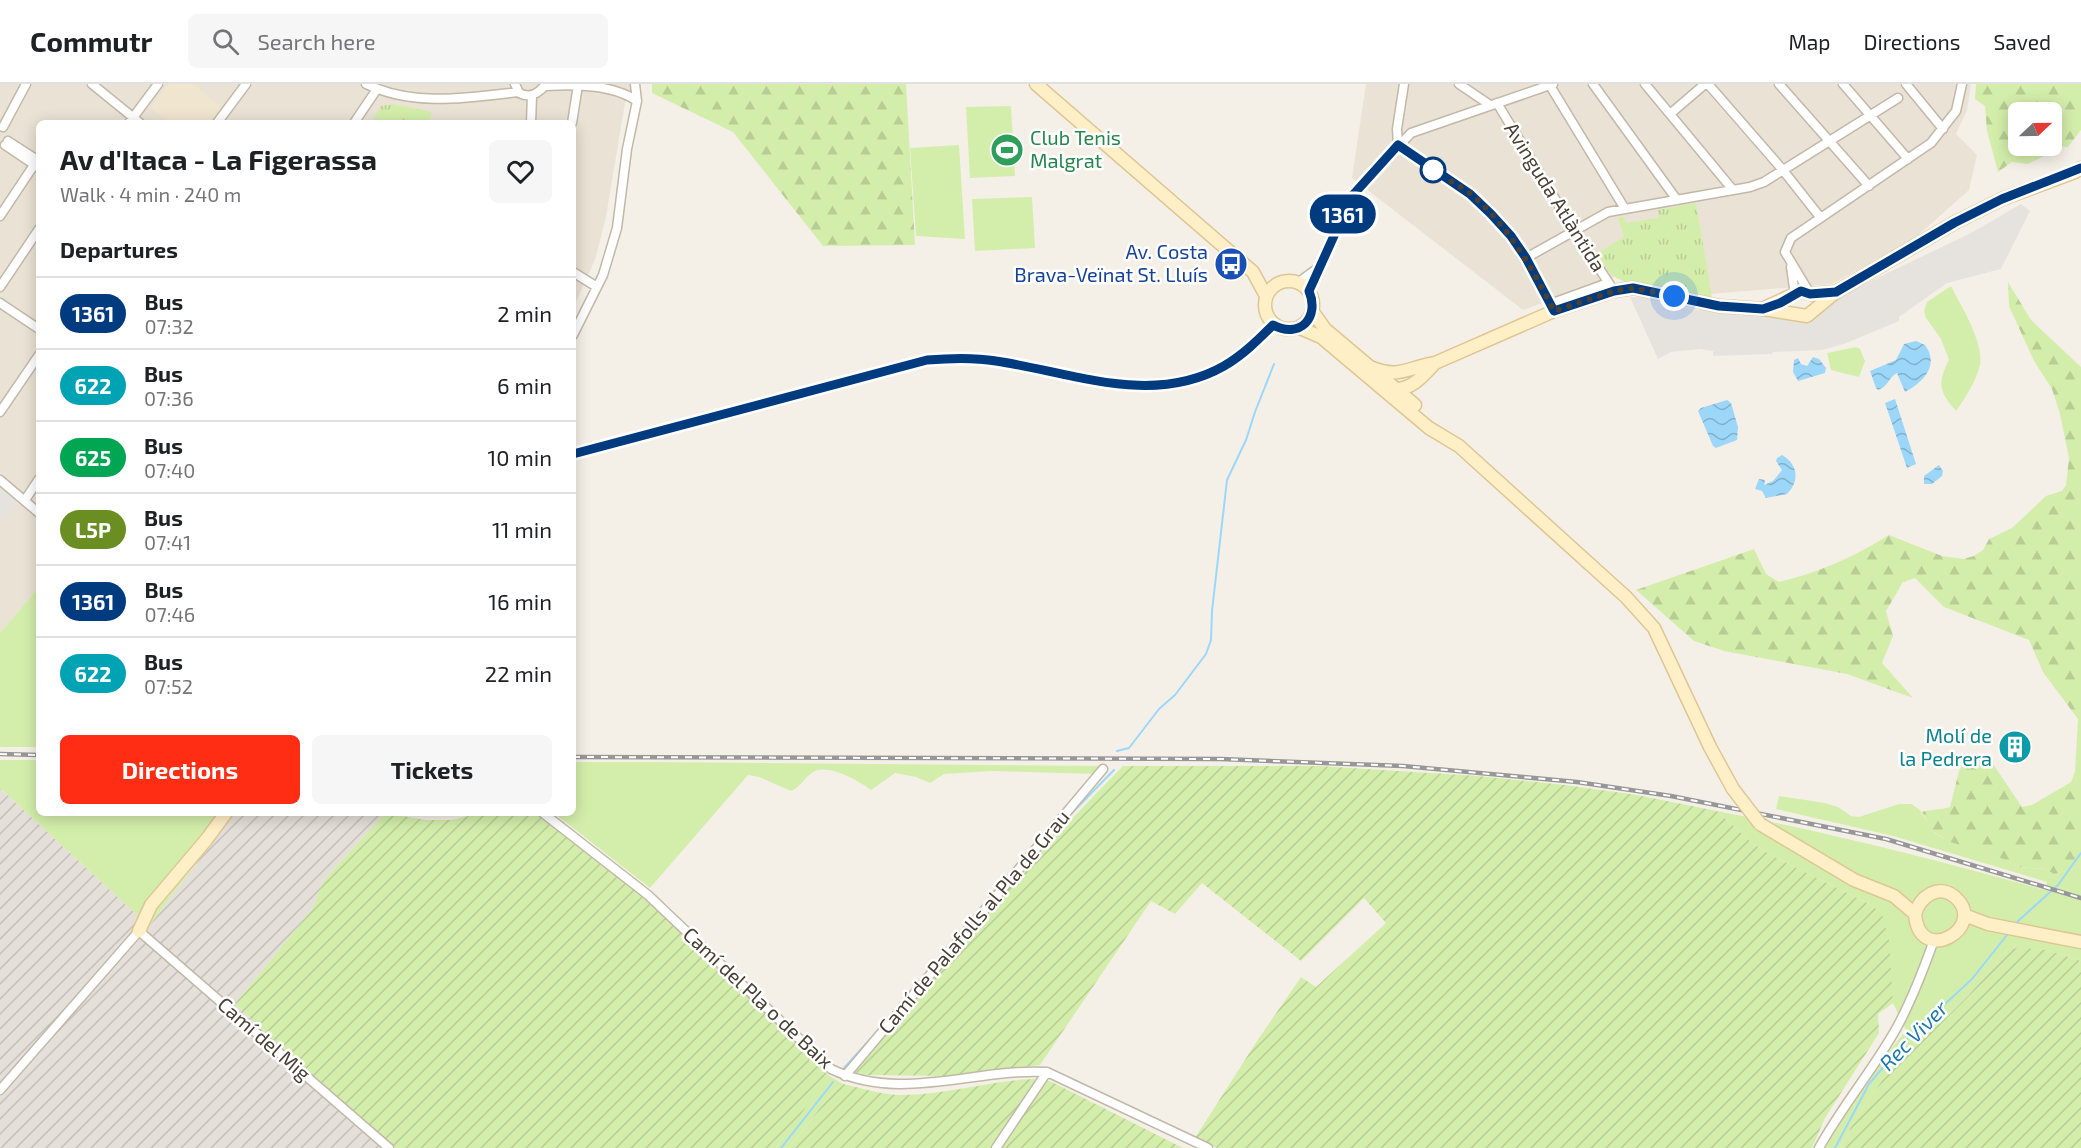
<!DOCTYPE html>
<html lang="en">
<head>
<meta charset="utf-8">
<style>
	:root { --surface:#fff; --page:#f6f6f6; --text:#202124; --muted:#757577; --line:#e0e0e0; --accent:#ff2d14 }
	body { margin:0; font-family:"Exo 2",sans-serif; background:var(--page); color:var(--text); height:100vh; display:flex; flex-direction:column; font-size:22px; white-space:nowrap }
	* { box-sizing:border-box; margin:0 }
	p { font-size:20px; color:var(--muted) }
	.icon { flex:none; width:33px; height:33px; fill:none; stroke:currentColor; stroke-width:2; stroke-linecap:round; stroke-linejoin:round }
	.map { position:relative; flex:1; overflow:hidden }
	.side { position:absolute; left:36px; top:36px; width:540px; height:696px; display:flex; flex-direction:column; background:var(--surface); border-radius:9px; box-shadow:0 3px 15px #0003 }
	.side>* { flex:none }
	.badge { padding:0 12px; border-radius:20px; font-size:21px; line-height:39px }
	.needle { width:39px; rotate:68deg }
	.controls { position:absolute; left:2008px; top:18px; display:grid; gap:12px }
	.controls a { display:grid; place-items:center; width:54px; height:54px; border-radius:9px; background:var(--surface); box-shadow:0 3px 15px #0003; font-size:30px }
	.you { position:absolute; width:30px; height:30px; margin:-15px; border:4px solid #fff; border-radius:50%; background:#1a73e8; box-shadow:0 0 0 9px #1a73e833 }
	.map>.badge { position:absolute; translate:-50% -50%; box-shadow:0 0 0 3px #fff }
	h2 { padding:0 24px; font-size:22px; line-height:54px }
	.round { display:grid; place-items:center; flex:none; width:63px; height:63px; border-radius:9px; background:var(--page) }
	.head { display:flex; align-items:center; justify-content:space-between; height:102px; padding:0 24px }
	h1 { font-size:28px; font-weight:700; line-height:45px }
	.action { display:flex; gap:12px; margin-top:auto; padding:12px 24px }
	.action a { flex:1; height:69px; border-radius:9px; background:var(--accent); color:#fff; font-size:24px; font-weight:700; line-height:69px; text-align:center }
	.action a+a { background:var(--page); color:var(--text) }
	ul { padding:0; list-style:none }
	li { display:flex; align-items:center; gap:18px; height:72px; padding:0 24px; border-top:2px solid var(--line) }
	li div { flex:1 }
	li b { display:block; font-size:22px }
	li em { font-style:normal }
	li .badge { min-width:66px; font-weight:700; text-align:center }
	header { display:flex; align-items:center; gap:36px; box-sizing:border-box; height:84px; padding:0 30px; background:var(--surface); border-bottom:2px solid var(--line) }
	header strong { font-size:28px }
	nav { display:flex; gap:33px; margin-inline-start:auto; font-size:21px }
	.search { width:420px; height:54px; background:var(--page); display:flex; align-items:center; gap:15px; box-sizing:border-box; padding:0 21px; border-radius:9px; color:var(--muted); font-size:22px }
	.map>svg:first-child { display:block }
	.residential { fill:#eae2d4 }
	.industrial { fill:url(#industrial-furrows) }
	.education { fill:#f0e5cf }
	.grass { fill:#d3eeab }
	.forest { fill:url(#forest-firs); fill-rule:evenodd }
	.park { fill:url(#park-tufts) }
	.garden { fill:url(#garden-furrows) }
	.parking { fill:#e6e3df }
	.water { fill:url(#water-waves) }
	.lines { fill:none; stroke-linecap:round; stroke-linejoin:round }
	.stream { stroke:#9cd7f9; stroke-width:2 }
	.street-casing { stroke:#c2b8a8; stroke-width:11 }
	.secondary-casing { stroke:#dec693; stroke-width:15 }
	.street { stroke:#fff; stroke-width:8 }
	.secondary { stroke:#ffefc7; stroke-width:12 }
	.rail-casing { stroke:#979797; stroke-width:4.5 }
	.rail { stroke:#fff; stroke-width:2; stroke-dasharray:7; stroke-linecap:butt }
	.secondary-bridge-casing { stroke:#dec693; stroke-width:15; stroke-linecap:butt }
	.secondary-bridge { stroke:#ffefc7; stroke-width:12 }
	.line-casing { stroke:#fff; stroke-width:14 }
	.line { stroke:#003b80; stroke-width:9 }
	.walk { stroke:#494035; stroke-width:6; stroke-dasharray:0 10.8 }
	.stop-dot { fill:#fff; stroke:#003b80; stroke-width:3 }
	.labels { text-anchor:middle; stroke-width:5; stroke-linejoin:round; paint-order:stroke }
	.leisure-label { font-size:20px; fill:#27864d; stroke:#fff; text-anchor:start }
	.street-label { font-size:20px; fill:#494035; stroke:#fff }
	.transit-label { font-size:20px; fill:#164399; stroke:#fff; text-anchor:end }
	.culture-label { font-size:20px; fill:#0d838f; stroke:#fff; text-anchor:end }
	.water-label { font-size:21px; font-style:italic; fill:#1f79b0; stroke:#fff }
</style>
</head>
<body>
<header>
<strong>Commutr</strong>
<div class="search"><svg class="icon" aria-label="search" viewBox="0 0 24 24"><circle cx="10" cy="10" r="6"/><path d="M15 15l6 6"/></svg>Search here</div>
<nav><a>Map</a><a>Directions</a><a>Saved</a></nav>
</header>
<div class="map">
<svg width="2081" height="1064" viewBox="0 0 2081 1064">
	<defs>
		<pattern id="industrial-furrows" width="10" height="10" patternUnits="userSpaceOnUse" patternTransform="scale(1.5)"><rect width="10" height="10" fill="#e4dfd8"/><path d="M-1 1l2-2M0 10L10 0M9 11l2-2" fill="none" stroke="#c5c0ba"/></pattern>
		<pattern id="forest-firs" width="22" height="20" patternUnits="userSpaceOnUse" patternTransform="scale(1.5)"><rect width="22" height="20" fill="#d3eeab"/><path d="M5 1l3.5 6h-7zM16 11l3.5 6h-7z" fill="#b7cd94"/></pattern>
		<pattern id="park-tufts" width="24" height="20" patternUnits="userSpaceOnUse" patternTransform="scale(1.5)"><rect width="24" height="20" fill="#d3eeab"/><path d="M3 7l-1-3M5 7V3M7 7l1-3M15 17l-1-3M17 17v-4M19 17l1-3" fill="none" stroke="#b7cd94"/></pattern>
		<pattern id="garden-furrows" width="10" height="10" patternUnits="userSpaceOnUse" patternTransform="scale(1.5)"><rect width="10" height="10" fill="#d3eeab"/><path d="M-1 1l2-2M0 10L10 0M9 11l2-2" fill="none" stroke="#b7cd94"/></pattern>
		<pattern id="water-waves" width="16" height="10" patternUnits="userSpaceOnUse" patternTransform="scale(1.5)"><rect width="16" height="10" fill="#9cd7f9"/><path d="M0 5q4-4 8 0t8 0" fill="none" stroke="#81b0ca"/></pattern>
	</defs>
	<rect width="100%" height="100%" fill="#f5f0e7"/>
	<!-- residential -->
	<path class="residential" d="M0,0H635L625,19L606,133L595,176L573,224V39H39V503L0,549Z
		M1366,0H1971L1967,26L1956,50L1977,71L1969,106L1914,155L1832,200L1710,210L1622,190L1523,226L1352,94Z"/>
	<!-- industrial -->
	<path class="industrial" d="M0,704L149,842L234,729H385L324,796L312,825L235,920L393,1064H0Z"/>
	<!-- education -->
	<path class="education" d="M168,0H193L223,24L209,39H171L150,24Z"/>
	<!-- grass -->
	<path class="grass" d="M1011,22L1015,92L970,94L966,23Z
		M959,61L965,155L916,152L910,64Z
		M1032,113L1035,164L975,167L972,115Z
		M1951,202C1961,222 1984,258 1980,281C1976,297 1966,313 1956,327C1939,308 1937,299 1949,276L1941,255L1926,234L1924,227L1927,218Z
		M1856,263L1860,265L1865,277L1859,293L1831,286L1827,269Z
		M39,503V663H0V549Z
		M0,676H39V729H234L149,842L0,704Z
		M573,678H644L1100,682L1097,690L992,687L944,690L930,699L916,693L895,689L871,706C859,697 828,679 813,688C804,694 800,704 791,707L759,693L748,691L650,804L554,729H573Z
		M1779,712L1825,719L1838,723L1851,732L1859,733L1899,720H1911L1919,725L1935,749L1944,755L1999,773L2019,783L2045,785L2054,790L2081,783V877L2047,866L2008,865L1969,911L1947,933L1898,974L1857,1032L1840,1064H1825L1862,1002L1906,946L1893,919L1890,884L1873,822L1769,770L1751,758L1717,727C1828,748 1936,776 2045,806L2047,798L1893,752L1776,725Z
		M828,991L843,1000L834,1006L789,1064H776Z"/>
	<!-- forest -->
	<path class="forest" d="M652,0H906L915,161L823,162L733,48L652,9Z
		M1976,0H2081V46L2068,63L2054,62L2046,71L2028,80L2012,78L1998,88L1987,47L1985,22L1975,15ZM2052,28V62H2019V28Z
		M2008,198L2031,236L2081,283V783L2054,790L2045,785L2019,783L1999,773L1947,757L1933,747L1922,728C1931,725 1940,726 1950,723L1959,687L1968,671H1987L2022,723L2032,721L2071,698L2075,688L2078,635L2043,588L2029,556L1944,523L1915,494L1903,498L1886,527L1893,552L1882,579L1913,614L1847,590L1724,567L1694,557L1636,506L1754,465L1766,490L1779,498C1821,488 1853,473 1889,451L1942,472L1963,475L1974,472L1983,466L1989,455L2012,444L2046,412L2062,407L2066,401L2069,374L2060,330L2052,305L2034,277L2009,222Z"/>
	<!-- park -->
	<path class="park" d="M393,20L432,28L428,39H371L381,22Z
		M1696,119L1712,214C1692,213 1623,203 1611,190C1606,184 1602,176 1598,169L1624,153L1618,134L1623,132L1626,139L1658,134V126Z"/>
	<!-- garden -->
	<path class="garden" d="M1123,682H1319L1478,692L1565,701L1637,711L1717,727L1751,758L1769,770L1873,822L1883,833L1889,857L1893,919L1878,930L1879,949L1825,1034L1812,1064H1217L1195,1054L1257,957L1301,893L1316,903L1386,839L1364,814L1301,877L1202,799L1175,830L1151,817L1040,981L950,992L868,991L853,988C940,884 1027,778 1123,682Z
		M385,729L426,736H452L481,729H538L645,813L725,888L828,991L825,997L776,1064H393L235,920L312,825L324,796Z
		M2020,864L2047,866L2081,877V1064H1840L1857,1032L1898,974L1947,933L1969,911L2008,865Z
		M1033,995L1050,997L1183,1064H789L834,1006L843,1000C861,1004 880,1010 898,1011C942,1012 988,997 1033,995Z"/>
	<!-- parking -->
	<path class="parking" d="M2021,120L2030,127L2001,185L1947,199L1899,233V237L1844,260L1822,266L1773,268L1772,270L1713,272V267L1700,265L1671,268L1658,275L1630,213H1649L1689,225L1710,227L1754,228L1797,225L1825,219L1971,149Z
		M0,404L18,419L0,440Z"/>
	<!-- water -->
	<path class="water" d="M1916,257L1925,261C1940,281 1923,299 1905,308L1897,289C1889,293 1887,304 1878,306L1876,304L1870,287L1896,276L1904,260Z
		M1813,273L1819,275L1826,284L1825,289L1798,297L1793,288L1794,276L1798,274L1801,280L1807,282Z
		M1895,315L1916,380L1907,384L1885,319Z
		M1727,316L1731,319L1738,343L1737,356L1716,364L1713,362L1698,327L1701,324Z
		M1782,371C1798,380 1800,397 1787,410L1766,414L1762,407L1755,405L1759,395L1765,396L1764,401L1773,397L1782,386L1776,377L1777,374Z
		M1939,381L1943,387L1942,392L1932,400H1924V392Z"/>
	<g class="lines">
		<!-- stream -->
		<path class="stream" d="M1117,667L1129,664L1159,625L1175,611L1206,570L1211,556L1212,527L1227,396L1246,356L1255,328L1274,280
			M1066,735L1114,686
			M2017,838L2058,801L2081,769
			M844,984L875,950
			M781,1064L833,998
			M1835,1064L1869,1000L1906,956L1972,895L2007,851"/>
		<!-- street casing -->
		<g class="street-casing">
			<path id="street" d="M92,0L140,39
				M366,0C414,23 467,14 518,8
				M515,0L519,9C531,15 539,9 546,0
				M1459,0L1490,21
				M1549,0L1625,125
				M1593,0L1677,116
				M1645,0L1733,106
				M1708,0L1782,85L1820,133
				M1779,0L1869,102
				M1843,0L1908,75
				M1906,0L1943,45
				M546,2C575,0 613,0 637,17
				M1497,19L1574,146L1614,207
				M1670,30L1705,0
				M129,39L158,0
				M217,39L246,0
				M354,39L377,5
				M531,39L532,12
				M572,39L578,1
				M3,43L26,0
				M8,57L39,77
				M5,61L39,84
				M1398,61C1411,70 1423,80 1436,88C1447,96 1461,102 1471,111C1509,142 1531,184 1554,227
				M1398,61L1397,45L1404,0
				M0,132L34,81
				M1526,174L1608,128L1750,103L1764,98L1898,14
				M1791,183L1795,211
				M573,188L597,203
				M1299,198L1318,184
				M0,203L39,145
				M1309,207L1352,112L1411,49L1553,0
				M1809,208L1785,168L1791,154L1931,59L1956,27L1962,0
				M0,219L39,245
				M1550,220L1608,199
				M573,251L603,191L617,144L627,65L637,17L635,0
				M0,328L39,271
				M573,370L927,276C951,274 973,273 996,277C1070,288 1154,324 1225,282C1243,271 1258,256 1273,241
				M0,396L39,429
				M25,416L39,395
				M543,729L648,811L831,985C901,1019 974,984 1047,988L1208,1064
				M845,992L1103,685
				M0,1006L139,847L389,1064
				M996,1064L1047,988
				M1819,1064C1842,1022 1873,986 1896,945C1912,916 1923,887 1934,856"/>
		</g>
		<!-- secondary casing -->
		<g class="secondary-casing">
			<path id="secondary" d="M1036,0L1253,188L1266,212
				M1265 221a24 24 0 1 1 48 0a24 24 0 1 1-48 0Z
				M1764,224L1801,207L1811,210L1836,208
				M1313,228L1325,245L1415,321
				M1300,244L1321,253L1429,344L1459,362L1626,513L1654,544L1710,663L1733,705
				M1370,283C1400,295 1406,284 1435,279L1554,227L1614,207L1633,204L1719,222L1763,225L1807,232L1836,208L1954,139L2002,115L2075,88L2081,84
				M1392,305C1411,307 1423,292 1435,279
				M1760,740L1854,796L1894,812L1915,830C1919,884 1989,843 1955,813C1938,799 1920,813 1915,830
				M1964,831L1988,840L2081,858
				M139,847L151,821L206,756L226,729"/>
		</g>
		<!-- street -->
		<use href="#street" class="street"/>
		<!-- secondary -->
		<use href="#secondary" class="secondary"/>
		<!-- rail casing -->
		<g class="rail-casing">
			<path id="rail" d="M0,670L39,671
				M573,673L1221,675L1403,682L1577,698L1671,712L1886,755L2081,814"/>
		</g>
		<!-- rail -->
		<use href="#rail" class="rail"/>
		<!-- secondary-bridge casing -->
		<g class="secondary-bridge-casing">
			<path id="secondary-bridge" d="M1733,705L1760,740"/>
		</g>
		<!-- secondary-bridge -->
		<use href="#secondary-bridge" class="secondary-bridge"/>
	</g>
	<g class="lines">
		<!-- line casing -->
		<g class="line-casing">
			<path id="line" d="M573,370L927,276C950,274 973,273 996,277C1071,288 1152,323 1224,282C1243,271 1258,256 1273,241C1300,255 1320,234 1309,207L1352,112L1398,61L1470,110L1491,130L1511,152L1526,174L1554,227L1614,207L1633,204L1719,222L1763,225L1780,219L1801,207L1810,210L1836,208L1954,139L2002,115L2081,84"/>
		</g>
		<!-- line -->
		<use href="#line" class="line"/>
		<!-- walk -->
		<path class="walk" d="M1433,86C1445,95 1460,101 1472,111C1509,143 1532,184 1554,227L1614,207L1633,204L1674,212"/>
	</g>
	<!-- icons -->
	<defs>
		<g id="stadium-disc" transform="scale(1.725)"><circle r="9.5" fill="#2e9e5b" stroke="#fff"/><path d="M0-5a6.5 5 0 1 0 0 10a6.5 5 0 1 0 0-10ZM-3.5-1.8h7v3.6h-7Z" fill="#fff"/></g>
		<g id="bus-disc" transform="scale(1.725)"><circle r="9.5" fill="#1a4fb4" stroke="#fff"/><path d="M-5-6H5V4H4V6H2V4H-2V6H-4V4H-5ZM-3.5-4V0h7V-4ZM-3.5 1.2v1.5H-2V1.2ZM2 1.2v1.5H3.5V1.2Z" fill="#fff"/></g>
		<g id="building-disc" transform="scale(1.725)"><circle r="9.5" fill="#0f9aa8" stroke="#fff"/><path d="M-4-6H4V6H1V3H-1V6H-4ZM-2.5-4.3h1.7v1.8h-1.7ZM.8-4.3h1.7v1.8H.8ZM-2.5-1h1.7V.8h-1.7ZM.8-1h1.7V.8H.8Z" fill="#fff"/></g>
	</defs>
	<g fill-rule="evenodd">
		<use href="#stadium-disc" x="1007" y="66"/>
		<use href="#bus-disc" x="1231" y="180"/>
		<use href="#building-disc" x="2015" y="663"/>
	</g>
	<!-- markers -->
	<circle class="stop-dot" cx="1433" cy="86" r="12"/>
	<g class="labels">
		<!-- leisure labels -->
		<g class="leisure-label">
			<text x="1030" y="61">Club Tenis<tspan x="1030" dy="23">Malgrat</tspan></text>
		</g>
		<!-- street labels -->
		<g class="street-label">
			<text transform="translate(1555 113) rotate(58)" y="7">Avinguda Atlàntida</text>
			<text transform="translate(974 838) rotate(-50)" y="7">Camí de Palafolls al Pla de Grau</text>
			<text transform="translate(758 914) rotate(43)" y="7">Camí del Pla o de Baix</text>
			<text transform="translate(264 955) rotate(41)" y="7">Camí del Mig</text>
		</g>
		<!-- transit labels -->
		<g class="transit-label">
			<text x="1208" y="175">Av. Costa<tspan x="1208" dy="23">Brava-Veïnat St. Lluís</tspan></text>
		</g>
		<!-- culture labels -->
		<g class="culture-label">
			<text x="1992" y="659">Molí de<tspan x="1992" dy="23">la Pedrera</tspan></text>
		</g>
		<!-- water labels -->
		<g class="water-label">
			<text transform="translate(1914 952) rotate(-46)" y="7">Rec Viver</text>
		</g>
	</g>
</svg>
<div class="controls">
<a><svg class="needle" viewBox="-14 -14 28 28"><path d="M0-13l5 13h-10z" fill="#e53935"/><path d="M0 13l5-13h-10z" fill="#757577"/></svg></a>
</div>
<div class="you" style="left:1674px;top:212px"></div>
<b class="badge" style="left:1343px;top:130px;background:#003b80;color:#fff">1361</b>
<section class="side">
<div class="head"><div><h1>Av d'Itaca - La Figerassa</h1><p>Walk · 4 min · 240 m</p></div><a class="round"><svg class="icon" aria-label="heart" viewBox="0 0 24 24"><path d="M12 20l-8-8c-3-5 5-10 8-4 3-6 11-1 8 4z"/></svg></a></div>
<h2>Departures</h2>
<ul>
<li><span class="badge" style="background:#003b80;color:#fff">1361</span><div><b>Bus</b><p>07:32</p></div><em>2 min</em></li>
<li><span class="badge" style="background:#00a3b4;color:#fff">622</span><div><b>Bus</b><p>07:36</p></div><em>6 min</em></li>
<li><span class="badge" style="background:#00a651;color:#fff">625</span><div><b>Bus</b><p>07:40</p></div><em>10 min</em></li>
<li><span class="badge" style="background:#6b8e23;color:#fff">L5P</span><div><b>Bus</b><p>07:41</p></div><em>11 min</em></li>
<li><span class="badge" style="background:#003b80;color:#fff">1361</span><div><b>Bus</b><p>07:46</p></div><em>16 min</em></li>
<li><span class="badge" style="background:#00a3b4;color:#fff">622</span><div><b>Bus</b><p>07:52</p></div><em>22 min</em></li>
</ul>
<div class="action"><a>Directions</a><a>Tickets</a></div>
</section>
</div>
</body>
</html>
